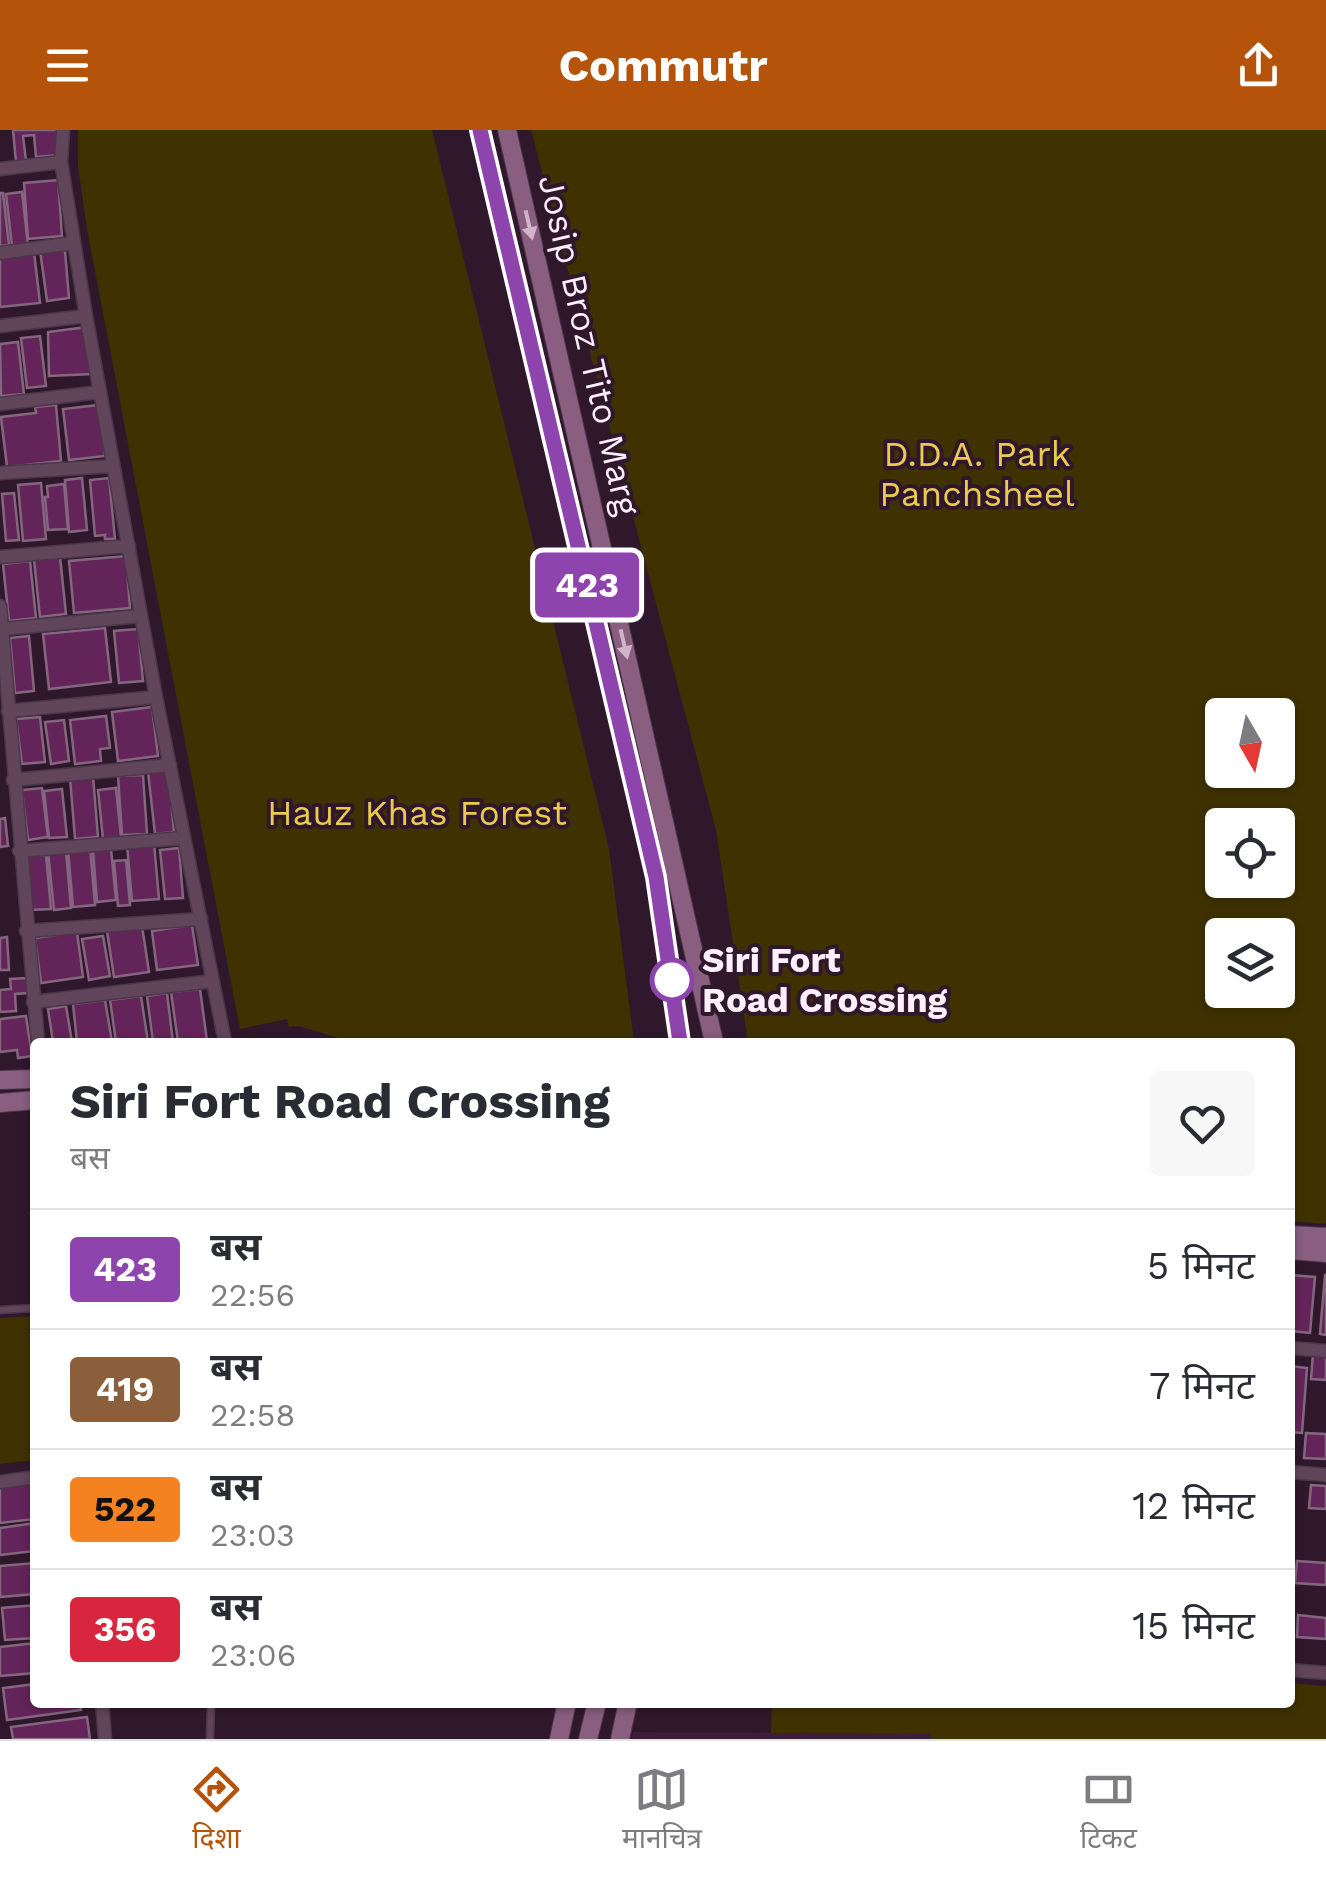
<!DOCTYPE html>
<html lang="hi">
<head>
<meta charset="utf-8">
<style>
	:root { --surface:#fff; --page:#f7f7f7; --text:#2b2b33; --muted:#7c7c81; --line:#e1e1e2; --accent:#b45309 }
	body { margin:0; font-family:"Work Sans","Noto Sans Devanagari",sans-serif; background:var(--page); color:var(--text); height:100vh; display:flex; flex-direction:column; font-size:38px; white-space:nowrap }
	* { box-sizing:border-box; margin:0 }
	p { font-size:32px; color:var(--muted) }
	.icon { flex:none; width:55px; height:55px; fill:none; stroke:currentColor; stroke-width:2; stroke-linecap:round; stroke-linejoin:round }
	.map { position:relative; flex:1; overflow:hidden }
	.side { position:absolute; left:30px; top:908px; width:1265px; height:670px; display:flex; flex-direction:column; background:var(--surface); border-radius:10px; box-shadow:0 2px 8px #0004 }
	.side>* { flex:none }
	.badge { padding:0 20px; border-radius:8px; font-size:35px; line-height:65px }
	.needle { width:65px; rotate:171deg }
	.fabs { position:absolute; left:1205px; top:568px; display:grid; gap:20px }
	.fabs a { display:grid; place-items:center; width:90px; height:90px; border-radius:10px; background:var(--surface); box-shadow:0 2px 8px #0004; font-size:50px }
	.map>.badge { position:absolute; translate:-50% -50%; box-shadow:0 0 0 5px #fff }
	.round { display:grid; place-items:center; flex:none; width:105px; height:105px; border-radius:10px; background:var(--page) }
	.summary { display:flex; align-items:center; justify-content:space-between; height:170px; padding:0 40px }
	h1 { font-size:48px; font-weight:700; line-height:75px }
	ul { padding:0; list-style:none }
	li { display:flex; align-items:center; gap:30px; height:120px; padding:0 40px; border-top:2px solid var(--line) }
	li div { flex:1 }
	li b { display:block; font-size:38px }
	li em { font-style:normal }
	li .badge { min-width:110px; font-weight:700; text-align:center }
	header { display:flex; justify-content:space-between; align-items:center; height:130px; padding:0 40px; background:var(--accent); color:#fff; font-size:45px; font-weight:700 }
	.tab-bar { display:flex; justify-content:space-around; align-items:center; height:140px; border-top:2px solid var(--line); background:var(--surface); font-size:28px; color:var(--muted) }
	.tab-bar a { display:grid; justify-items:center; gap:5px }
	.tab-bar .current { color:var(--accent) }
	.map>svg:first-child { display:block }
	.built { fill:#3c1e37 }
	.green { fill:#3f3200; fill-rule:evenodd }
	.building { fill:#632459; stroke:#84677e; stroke-width:2.5 }
	.lines { fill:none; stroke-linecap:round; stroke-linejoin:round }
	.lane-casing { stroke:#4a3747; stroke-width:9 }
	.street-casing { stroke:#4a3747; stroke-width:15 }
	.secondary-casing { stroke:#4a3747; stroke-width:20 }
	.lane { stroke:#60455b; stroke-width:6 }
	.street { stroke:#60455b; stroke-width:12 }
	.secondary { stroke:#895e81; stroke-width:18 }
	.oneway { fill:#d0b4ca }
	.line-casing { stroke:#fff; stroke-width:22 }
	.line { stroke:#8e44ad; stroke-width:15 }
	.stop-dot { fill:#fff; stroke:#8e44ad; stroke-width:5 }
	.labels { text-anchor:middle; stroke-width:8; stroke-linejoin:round; paint-order:stroke }
	.street-label { font-size:35px; fill:#ffeefb; stroke:#30182c }
	.park-label { font-size:35px; fill:#eacb50; stroke:#30182c }
	.stop-label { font-size:35px; font-weight:bold; fill:#ffeefb; stroke:#30182c; text-anchor:start }
</style>
</head>
<body>
<header><svg class="icon" aria-label="menu" viewBox="0 0 24 24"><path d="M4 6h16M4 12h16M4 18h16"/></svg>Commutr<svg class="icon" aria-label="share" viewBox="0 0 24 24"><path d="M12 15V3M7 8l5-5 5 5M5 13v7h14v-7"/></svg></header>
<div class="map">
<svg width="1326" height="1609" viewBox="0 0 1326 1609">
	<rect width="100%" height="100%" fill="#30182c"/>
	<!-- built -->
	<path class="built" d="M633,1602L932,1604L931,1609H631Z"/>
	<!-- green -->
	<path class="green" d="M78,0H432L609,719L634,912H351L299,896L289,897L287,889L240,899L87,99L78,36Z
		M531,0H1326V1094L1290,1091V912H748L716,700ZM1222,585H1278V640H1222ZM1222,695H1278V750H1222ZM1278,805V860H1222V805Z
		M35,1186V1330L0,1334V1188Z
		M1290,1553L1326,1556V1609H931V1604L771,1603L772,1573L1290,1572Z"/>
	<!-- building -->
	<path class="building" d="M13,0H58L60,25L36,27L34,5L23,6L26,31L16,32Z
		M58,50L62,106L28,109L24,53Z
		M22,62L28,115L12,116L6,64Z
		M0,63H3L9,115L0,116Z
		M40,120L65,121L69,168L47,171Z
		M34,122L40,173L0,177V126Z
		M87,197L92,244L49,246L48,202Z
		M40,206L46,256L27,258L21,208Z
		M18,212L24,264L1,266L0,214Z
		M56,275L61,331L7,337L1,287L36,283L35,277Z
		M99,275L105,326L69,330L63,279Z
		M82,348L87,400L69,402L65,350Z
		M109,348L115,409H105V405L95,406L90,350Z
		M41,353L46,409L23,411L18,355Z
		M64,354L68,399L48,400L45,367H48L47,356Z
		M14,363L19,410L6,411L2,364Z
		M126,426L130,478L74,483L69,431Z
		M60,427L66,484L40,487L34,430Z
		M30,431L36,488L9,491L3,434Z
		M105,498L111,552L49,559L43,504Z
		M138,499L143,551L119,553L114,501Z
		M29,506L34,561L15,563L10,508Z
		M152,577L158,626L118,631L112,582Z
		M106,586L110,618L100,619L101,631L75,634L70,590Z
		M40,587L45,632L22,634L16,589Z
		M64,590L69,631L51,634L45,592Z
		M168,640L174,702L155,704L148,642Z
		M143,645L147,704L122,705L118,646Z
		M93,646L98,707L75,709L70,648Z
		M42,658L48,707L28,710L22,660Z
		M116,658L121,707L103,709L98,660Z
		M62,659L67,707L49,708L44,661Z
		M5,688L8,716L0,717V689Z
		M154,713L159,769L132,771L127,715Z
		M90,717L95,775L73,777L68,719Z
		M179,718L183,768L165,769L160,720Z
		M111,719L116,770L97,772L93,720Z
		M66,721L71,778L54,780L48,722Z
		M46,725L51,779L30,780L26,726Z
		M126,730L130,775L118,776L114,731Z
		M192,795L198,835L157,840L152,801Z
		M142,796L149,842L114,847L107,801Z
		M77,802L83,847L41,853L35,808Z
		M103,806L110,846L89,850L82,809Z
		M7,807L9,840H0V808Z
		M27,848L28,863L15,864L16,881L0,882V860L11,859L10,849Z
		M200,859L207,911L178,912L171,862Z
		M167,863L173,912H153L147,866Z
		M141,866L148,912H116L110,870Z
		M105,870L112,912H77L73,874Z
		M66,876L72,912H53L48,879Z
		M26,886L32,926L18,928L17,920L0,922V889Z
		M1290,1145L1315,1147L1310,1203L1290,1201Z
		M1325,1145H1326V1205L1320,1204Z
		M1313,1224L1326,1225V1250L1311,1249Z
		M1290,1236L1307,1238L1302,1303L1290,1302Z
		M1306,1303L1326,1304V1329L1304,1328Z
		M35,1351V1389L0,1393V1355Z
		M1311,1355L1326,1356V1379L1309,1378Z
		M35,1393V1421L0,1425V1398Z
		M1297,1431L1326,1433V1455L1295,1453Z
		M35,1433V1464L0,1467V1436Z
		M35,1475V1508L5,1510L2,1478Z
		M1298,1485L1326,1488V1509L1297,1507Z
		M35,1513V1543L0,1546V1517Z
		M35,1554V1572H80L81,1580L7,1590L3,1558Z
		M87,1587L90,1609H13L11,1597Z"/>
	<g class="lines">
		<!-- lane casing -->
		<g class="lane-casing">
			<path id="lane" d="M0,1180L35,1178
				M210,1609L211,1572"/>
		</g>
		<!-- street casing -->
		<g class="street-casing">
			<path id="street" d="M63,0L61,32L86,186L156,567L225,912
				M0,39L61,32
				M0,123L73,113
				M0,196L86,186
				M0,274L99,262
				M0,343L113,336
				M0,427L129,416
				M0,476L38,912
				M2,499L141,486
				M8,581L156,567
				M13,650L170,635
				M19,721L184,708
				M26,801L201,789
				M33,872L213,851
				M1290,1218L1326,1221
				M1290,1342L1326,1345
				M0,1352L35,1347
				M1290,1540L1326,1543
				M102,1572L105,1609"/>
		</g>
		<!-- secondary casing -->
		<g class="secondary-casing">
			<path id="secondary" d="M480,0L656,747L680,912
				M507,0L714,912
				M0,950L35,949
				M0,973L35,970
				M1290,1105L1326,1107
				M1290,1120L1326,1123
				M559,1609L567,1572
				M588,1609L597,1572
				M620,1609L628,1572"/>
		</g>
		<!-- lane -->
		<use href="#lane" class="lane"/>
		<!-- street -->
		<use href="#street" class="street"/>
		<!-- secondary -->
		<use href="#secondary" class="secondary"/>
	</g>
	<!-- one-way arrows -->
	<defs><path id="oneway-solid" d="M-6-.8H1V-3.2L6.5 0L1 3.2V.8H-6Z" transform="scale(2.5)"/></defs>
	<g class="oneway">
		<use href="#oneway-solid" transform="translate(529 95) rotate(77)"/>
		<use href="#oneway-solid" transform="translate(624 514) rotate(77)"/>
	</g>
	<g class="lines">
		<!-- line casing -->
		<g class="line-casing">
			<path id="line" d="M480,0L656,747L680,912"/>
		</g>
		<!-- line -->
		<use href="#line" class="line"/>
	</g>
	<!-- markers -->
	<circle class="stop-dot" cx="672" cy="850" r="20"/>
	<g class="labels">
		<!-- street labels -->
		<g class="street-label">
			<text transform="translate(589 215) rotate(77)" y="12">Josip Broz Tito Marg</text>
		</g>
		<!-- park labels -->
		<g class="park-label">
			<text x="977" y="336">D.D.A. Park<tspan x="977" dy="40">Panchsheel</tspan></text>
			<text x="417" y="695">Hauz Khas Forest</text>
		</g>
		<!-- stop labels -->
		<g class="stop-label">
			<text x="702" y="842">Siri Fort<tspan x="702" dy="40">Road Crossing</tspan></text>
		</g>
	</g>
</svg>
<div class="fabs">
<a><svg class="needle" viewBox="-14 -14 28 28"><path d="M0-13l5 13h-10z" fill="#e53935"/><path d="M0 13l5-13h-10z" fill="#7c7c81"/></svg></a>
<a><svg class="icon" aria-label="locate" viewBox="0 0 24 24"><circle cx="12" cy="12" r="6"/><path d="M12 2v4M12 18v4M2 12h4M18 12h4"/></svg></a>
<a><svg class="icon" aria-label="layers" viewBox="0 0 24 24"><path d="M12 4l9 5-9 5-9-5zM3 14l9 5 9-5"/></svg></a>
</div>
<b class="badge" style="left:587px;top:455px;background:#8e44ad;color:#fff">423</b>
<section class="side">
<div class="summary"><div><h1>Siri Fort Road Crossing</h1><p>बस</p></div><a class="round"><svg class="icon" aria-label="heart" viewBox="0 0 24 24"><path d="M12 20l-8-8c-3-5 5-10 8-4 3-6 11-1 8 4z"/></svg></a></div>
<ul>
<li><span class="badge" style="background:#8e44ad;color:#fff">423</span><div><b>बस</b><p>22:56</p></div><em>5 मिनट</em></li>
<li><span class="badge" style="background:#8b5e3c;color:#fff">419</span><div><b>बस</b><p>22:58</p></div><em>7 मिनट</em></li>
<li><span class="badge" style="background:#f58220;color:#111">522</span><div><b>बस</b><p>23:03</p></div><em>12 मिनट</em></li>
<li><span class="badge" style="background:#d7263d;color:#fff">356</span><div><b>बस</b><p>23:06</p></div><em>15 मिनट</em></li>
</ul>
</section>
</div>
<nav class="tab-bar">
<a class="current"><svg class="icon" aria-label="directions" viewBox="0 0 24 24"><path d="M12 3l9 9-9 9-9-9zM9 14v-3h6M13 9l2 2-2 2"/></svg>दिशा</a>
<a><svg class="icon" aria-label="map" viewBox="0 0 24 24"><path d="M3 6l6-2 6 2 6-2v14l-6 2-6-2-6 2zM9 4v14M15 6v14"/></svg>मानचित्र</a>
<a><svg class="icon" aria-label="tickets" viewBox="0 0 24 24"><path d="M3 7h18v10H3zM15 7v10"/></svg>टिकट</a>
</nav>
</body>
</html>
